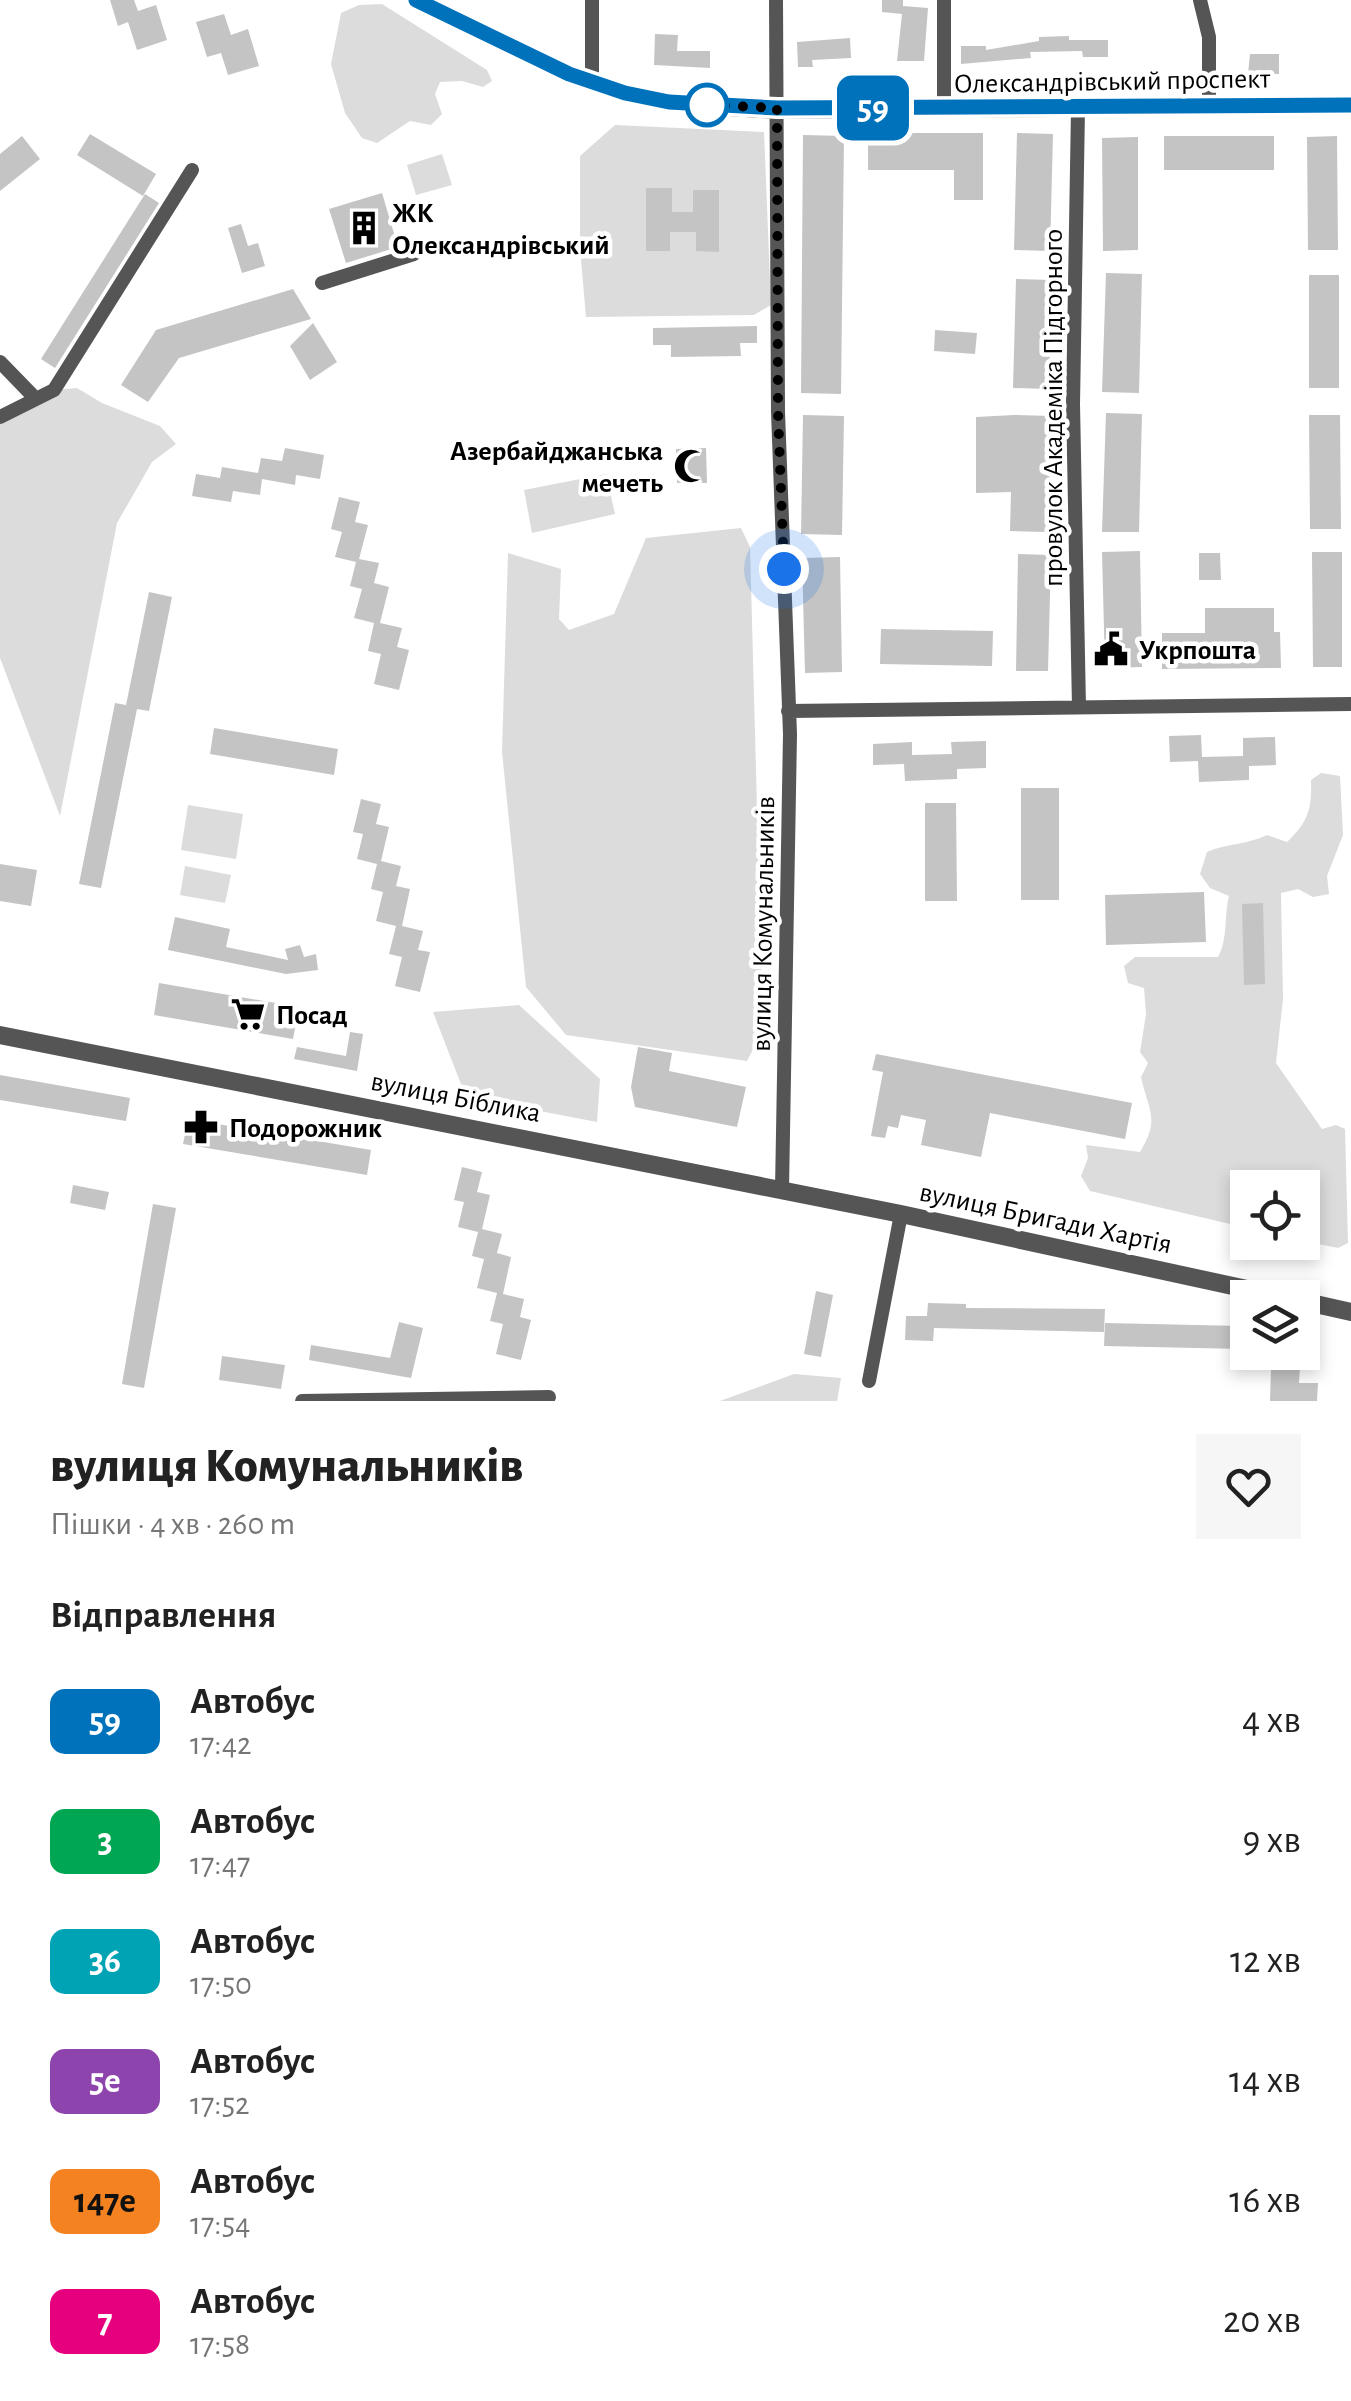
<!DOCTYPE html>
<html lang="uk">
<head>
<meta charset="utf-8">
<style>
	:root { --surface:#fff; --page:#f6f6f6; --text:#222; --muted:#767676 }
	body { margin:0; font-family:"Alegreya Sans",sans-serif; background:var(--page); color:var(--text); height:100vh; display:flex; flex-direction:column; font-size:38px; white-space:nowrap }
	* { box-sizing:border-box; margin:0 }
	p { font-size:32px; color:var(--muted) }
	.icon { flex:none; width:55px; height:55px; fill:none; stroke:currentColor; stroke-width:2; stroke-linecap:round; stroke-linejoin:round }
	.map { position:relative; height:1401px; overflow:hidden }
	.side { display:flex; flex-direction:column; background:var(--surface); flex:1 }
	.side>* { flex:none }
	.badge { padding:0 20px; border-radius:15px; font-size:35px; line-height:65px }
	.tools { position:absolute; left:1230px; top:1170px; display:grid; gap:20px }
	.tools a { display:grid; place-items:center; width:90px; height:90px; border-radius:0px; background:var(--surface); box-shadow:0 5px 15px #0003; font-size:50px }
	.you { position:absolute; width:50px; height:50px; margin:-25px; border:8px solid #fff; border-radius:50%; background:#1a73e8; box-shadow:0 0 0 15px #1a73e833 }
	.map>.badge { position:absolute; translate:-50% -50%; box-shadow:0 0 0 5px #fff }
	h2 { padding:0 50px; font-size:38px; line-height:90px }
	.round { display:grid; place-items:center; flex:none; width:105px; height:105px; border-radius:0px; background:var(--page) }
	.overview { display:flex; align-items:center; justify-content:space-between; height:170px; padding:0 50px }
	h1 { font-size:48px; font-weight:800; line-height:75px }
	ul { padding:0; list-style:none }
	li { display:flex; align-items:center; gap:30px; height:120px; padding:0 50px }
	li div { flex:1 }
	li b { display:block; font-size:38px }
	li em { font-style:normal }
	li .badge { min-width:110px; font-weight:700; text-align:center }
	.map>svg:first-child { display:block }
	.green { fill:#dcdcdc }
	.building { fill:#c4c4c4 }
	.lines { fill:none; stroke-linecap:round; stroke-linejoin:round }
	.minor { stroke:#555; stroke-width:14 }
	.tertiary { stroke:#555; stroke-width:18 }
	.secondary { stroke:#222; stroke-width:20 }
	.line-casing { stroke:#fff; stroke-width:22 }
	.line { stroke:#0072bc; stroke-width:15 }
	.walk { stroke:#000; stroke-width:10; stroke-dasharray:0 18 }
	.stop-dot { fill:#fff; stroke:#0072bc; stroke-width:5 }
	.labels { text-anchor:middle; stroke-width:9; stroke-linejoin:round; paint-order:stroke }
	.street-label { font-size:28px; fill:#000; stroke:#fff }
	.poi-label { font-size:28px; font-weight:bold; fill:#000; stroke:#fff; text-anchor:start }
</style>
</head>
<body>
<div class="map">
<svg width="1351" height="1401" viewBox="0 0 1351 1401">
	<rect width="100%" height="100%" fill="#fff"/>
	<!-- green -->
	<path class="green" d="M382,4L487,70L492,81L483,87L462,81L440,82L435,94L442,114L431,125L410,121L377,143L362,138L345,113L331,64L341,13L359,5Z
		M615,125L764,132L771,305L754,315L586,317L580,248V156Z
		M442,154L452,185L416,195L407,165Z
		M77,388L102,403L160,426L176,444L152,462L117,523L60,816L0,658V417L54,390Z
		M606,474L615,514L532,533L524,490Z
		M741,528L750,547L763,1030L747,1061L566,1035L526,987L502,752L508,553L561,569L559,619L569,630L614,614L646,538Z
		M1321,773L1340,776L1343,835L1327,876L1329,894L1313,897L1298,889L1281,893L1283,999L1276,1063L1322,1129L1336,1125L1345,1129L1348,1243L1338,1248L1303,1241L1302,1188H1248L1247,1228L1090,1191L1081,1176L1088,1158L1086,1145L1140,1152C1160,1119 1149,1112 1141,1077L1148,1063L1140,1052L1146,1014L1144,988L1128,983L1124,966L1135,957H1218C1228,940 1224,916 1229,896L1210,888L1200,874L1207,852C1227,843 1247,845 1267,835L1287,842C1308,822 1312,809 1311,780Z
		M188,805L243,814L236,859L181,850Z
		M185,866L231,875L225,903L180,895Z
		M519,1005L600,1079L597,1122L466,1097L433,1012Z
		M794,1374L841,1378L837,1401H720Z"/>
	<!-- building -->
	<path class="building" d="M110,0H134L138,11L156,5L167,40L137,50L128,22L118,26Z
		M882,0H903V6L928,8L924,61H897L902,14L882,12Z
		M224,14L231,35L248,29L259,66L228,75L221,53L207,57L196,22Z
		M655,34L678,35L677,51H710V68L654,65Z
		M1069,36V40H1108V57H1083L1082,51L1030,52L1031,58L961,64V46H986V50L1039,41V37Z
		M850,38L851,58L812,60L813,67H798L797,42Z
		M1250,54H1279V74H1248Z
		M868,133H983V200H954V170H868Z
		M1017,133L1053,134L1050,251L1014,250Z
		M90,134L156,174L143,196L77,155Z
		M803,135L844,136L841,394L801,393Z
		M22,136L40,159L0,191V154Z
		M1164,136H1274V170H1164Z
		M1337,136L1338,250H1308L1307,137Z
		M1138,137V250L1103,251L1102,138Z
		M646,188H672V212H693V190H719V252L696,251V232H670V251H646Z
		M382,193L398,247L346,263L329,209Z
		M145,194L159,203L55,368L41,359Z
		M241,224L248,246L258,243L265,266L242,273L228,228Z
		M1106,273L1142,274L1139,393L1102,392Z
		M1309,275H1339V388H1309Z
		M1016,279L1052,280L1049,389L1013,388Z
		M293,289L311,319L179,358L148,402L121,385L156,330Z
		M313,323L337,362L310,380L290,346Z
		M757,326V343H740L741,356L671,357V345H653V328Z
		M935,330L977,333L975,354L934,351Z
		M1106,413L1142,414L1139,532H1102Z
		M803,415L844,416L842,535L801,534Z
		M1014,415L1051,416L1048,532L1010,531L1011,492L976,493V417Z
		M1309,415H1340L1341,529H1310Z
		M285,448L324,455L320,479L296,475L295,485L262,479L260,495L233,491L231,502L192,496L196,474L220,478L222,467L258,473L261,458L282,461Z
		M706,448L707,483H677L676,449Z
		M339,497L360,502L355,522L368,525L359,559L379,563L374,583L389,587L380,623L402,628L397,647L409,650L399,690L374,684L381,654L368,651L374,623L354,618L362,589L350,586L356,562L335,557L342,532L331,529Z
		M1140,551L1142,667L1105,668L1102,552Z
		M1312,552H1342V667H1313Z
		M1199,553H1220L1221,580H1199Z
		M1018,554L1051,555L1048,671H1016Z
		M840,557L842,672L805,673L802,558Z
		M149,592L172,597L149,711L137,709L101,888L79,884L115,703L126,705Z
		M1205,608H1274V632H1280L1281,668L1162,669V633H1205Z
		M881,629L993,631L992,666L880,664Z
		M214,728L338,749L334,775L210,754Z
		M1201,735L1202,757L1243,756V738L1275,737L1276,765L1249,766V780L1199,782L1198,761L1170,762L1169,736Z
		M986,741V768L957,769V779L905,781L904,764L873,765V744L912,742V755L952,754L951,742Z
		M1021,788H1059V900H1021Z
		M361,799L381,804L376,824L389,827L381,861L401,866L396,886L410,889L402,926L423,931L418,950L430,952L420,992L395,986L402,957L389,954L396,926L376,921L383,892L371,889L377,864L357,859L363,834L353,832Z
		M925,803H956L957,901H925Z
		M0,864L37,870L31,906L0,901Z
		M1204,892L1206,942L1106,945L1105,895Z
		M1263,903L1265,984L1244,985L1242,904Z
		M175,917L230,929L226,947L288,960L285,949L300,945L304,957L316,954L318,970L286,974L168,950Z
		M159,983L299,1007L293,1039L154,1015Z
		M350,1032L363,1034L357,1071L294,1059L297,1047L346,1056Z
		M638,1047L672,1053L669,1071L746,1087L737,1127L635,1107L631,1087Z
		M876,1054L1132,1103L1125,1139L990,1113L981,1157L921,1145L926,1120L901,1115L898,1128L888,1126L885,1138L871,1136L883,1072L872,1070Z
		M0,1075L130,1098L126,1121L0,1100Z
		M188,1119L371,1150L367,1175L183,1144Z
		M462,1167L482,1172L477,1192L490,1195L482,1229L502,1234L497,1253L511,1257L503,1294L524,1299L520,1317L531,1320L521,1360L496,1354L503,1324L490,1321L497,1293L477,1288L484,1259L472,1256L478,1232L458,1227L464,1202L454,1200Z
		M73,1185L109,1192L105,1210L70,1203Z
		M153,1204L176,1208L144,1388L122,1384Z
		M816,1291L833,1295L821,1357L804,1354Z
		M928,1303L966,1304V1308L1105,1309L1104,1332L934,1328L933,1341L905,1340L906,1316H927Z
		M399,1322L423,1328L411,1378L309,1360L311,1345L390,1358Z
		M1105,1323L1242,1326V1349L1104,1346Z
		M222,1356L285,1365L281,1389L219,1380Z
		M1271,1367H1300L1299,1383H1318L1317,1401H1270Z"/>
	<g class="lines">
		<!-- minor -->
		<path class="minor" d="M776,0L778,412L790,734L782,1190
			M944,0V109
			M1200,0L1209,37V106
			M592,82V0
			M1078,109L1073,404L1079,707
			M322,283L414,254
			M0,362L34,397
			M0,417L54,390L192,170
			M788,711L1351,704
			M869,1381L901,1214
			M302,1401L549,1397"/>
		<!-- tertiary -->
		<path class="tertiary" d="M0,1035L901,1214L1288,1298
			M1302,1301L1351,1312"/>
		<!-- secondary -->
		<path class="secondary" d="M416,0L569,74L625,93L669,102L777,109L1351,105"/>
	</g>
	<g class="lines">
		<!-- line casing -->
		<g class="line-casing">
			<path id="line" d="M416,0L569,74L625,93L669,102L777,108L1351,105"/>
		</g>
		<!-- line -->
		<use href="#line" class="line"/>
		<!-- walk -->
		<path class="walk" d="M707,105L777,108L778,412L784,569"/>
	</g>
	<!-- icons -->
	<defs>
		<g id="building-bare" transform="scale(2.7)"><path d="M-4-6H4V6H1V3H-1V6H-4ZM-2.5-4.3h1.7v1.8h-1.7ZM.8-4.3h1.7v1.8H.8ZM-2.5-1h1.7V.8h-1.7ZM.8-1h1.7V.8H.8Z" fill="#000" stroke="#fff" stroke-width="2.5" paint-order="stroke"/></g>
		<g id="mosque-bare" transform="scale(2.7)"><path d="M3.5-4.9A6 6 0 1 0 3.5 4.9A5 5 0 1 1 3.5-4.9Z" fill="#000" stroke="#fff" stroke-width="2.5" paint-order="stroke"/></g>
		<g id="civic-bare" transform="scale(2.7)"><path d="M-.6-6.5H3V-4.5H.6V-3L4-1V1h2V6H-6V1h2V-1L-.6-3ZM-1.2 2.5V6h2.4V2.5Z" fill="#000" stroke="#fff" stroke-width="2.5" paint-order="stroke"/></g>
		<g id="supermarket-bare" transform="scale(2.7)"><path d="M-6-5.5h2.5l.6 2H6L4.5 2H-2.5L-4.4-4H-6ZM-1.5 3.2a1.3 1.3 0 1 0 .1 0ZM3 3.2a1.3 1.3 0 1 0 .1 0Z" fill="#000" stroke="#fff" stroke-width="2.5" paint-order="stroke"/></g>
		<g id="pharmacy-bare" transform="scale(2.7)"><path d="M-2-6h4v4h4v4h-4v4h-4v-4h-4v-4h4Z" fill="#000" stroke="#fff" stroke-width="2.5" paint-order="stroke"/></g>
	</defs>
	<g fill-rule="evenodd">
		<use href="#building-bare" x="364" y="228"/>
		<use href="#mosque-bare" x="691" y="466"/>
		<use href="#civic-bare" x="1111" y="649"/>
		<use href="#supermarket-bare" x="248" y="1014"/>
		<use href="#pharmacy-bare" x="201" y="1127"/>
	</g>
	<!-- markers -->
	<circle class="stop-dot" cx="707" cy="105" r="20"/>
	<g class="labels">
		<!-- street labels -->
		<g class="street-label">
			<text transform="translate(1112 80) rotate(-1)" y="10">Олександрівський проспект</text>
			<text transform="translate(1052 408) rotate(-90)" y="10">провулок Академіка Підгорного</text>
			<text transform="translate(762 924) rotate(-89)" y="10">вулиця Комунальників</text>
			<text transform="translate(456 1096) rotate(11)" y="10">вулиця Біблика</text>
			<text transform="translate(1046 1217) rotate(12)" y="10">вулиця Бригади Хартія</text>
		</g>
		<!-- poi labels -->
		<g class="poi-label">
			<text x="392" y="222">ЖК<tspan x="392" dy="32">Олександрівський</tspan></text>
			<text x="663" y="460" text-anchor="end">Азербайджанська<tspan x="663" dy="32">мечеть</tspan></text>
			<text x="1139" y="659">Укрпошта</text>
			<text x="276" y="1024">Посад</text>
			<text x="229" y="1137">Подорожник</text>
		</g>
	</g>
</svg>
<div class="tools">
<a><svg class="icon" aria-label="locate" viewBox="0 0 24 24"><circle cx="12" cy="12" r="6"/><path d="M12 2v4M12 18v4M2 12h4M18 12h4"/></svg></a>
<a><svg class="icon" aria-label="layers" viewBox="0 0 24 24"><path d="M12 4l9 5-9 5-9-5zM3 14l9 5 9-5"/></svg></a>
</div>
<div class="you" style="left:784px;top:569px"></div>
<b class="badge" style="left:873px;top:108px;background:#0072bc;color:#fff">59</b>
</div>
<section class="side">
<div class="overview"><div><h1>вулиця Комунальників</h1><p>Пішки · 4 хв · 260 m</p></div><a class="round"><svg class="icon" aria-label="heart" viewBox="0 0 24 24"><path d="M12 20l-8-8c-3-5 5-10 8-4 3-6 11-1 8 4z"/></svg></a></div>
<h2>Відправлення</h2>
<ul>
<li><span class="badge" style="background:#0072bc;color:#fff">59</span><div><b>Автобус</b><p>17:42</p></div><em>4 хв</em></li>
<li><span class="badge" style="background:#00a651;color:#fff">3</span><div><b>Автобус</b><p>17:47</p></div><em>9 хв</em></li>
<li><span class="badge" style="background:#00a3b4;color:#fff">36</span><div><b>Автобус</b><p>17:50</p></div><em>12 хв</em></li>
<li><span class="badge" style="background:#8e44ad;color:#fff">5е</span><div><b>Автобус</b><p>17:52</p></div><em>14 хв</em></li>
<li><span class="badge" style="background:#f58220;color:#111">147е</span><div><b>Автобус</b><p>17:54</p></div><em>16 хв</em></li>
<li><span class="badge" style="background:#e6007e;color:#fff">7</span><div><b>Автобус</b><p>17:58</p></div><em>20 хв</em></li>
</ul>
</section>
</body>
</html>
